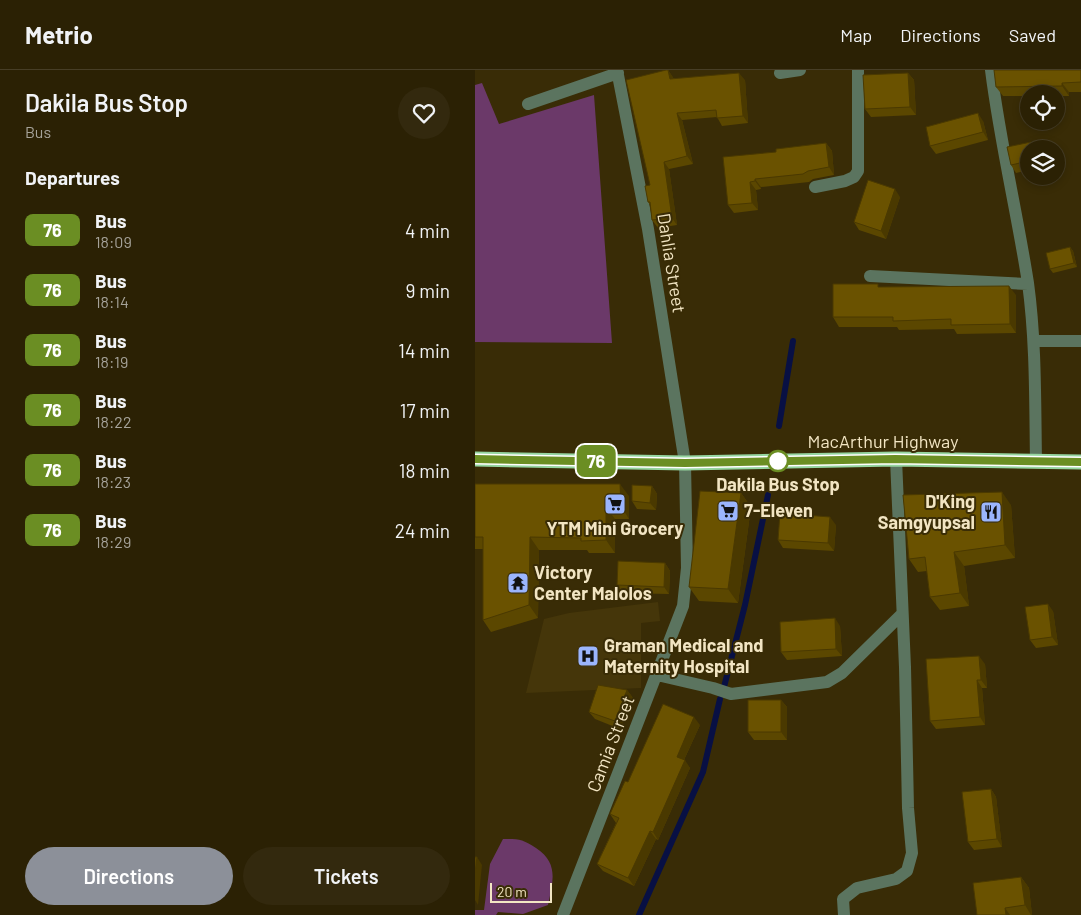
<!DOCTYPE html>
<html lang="en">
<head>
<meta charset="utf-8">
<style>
	:root { --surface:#2b2104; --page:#33290e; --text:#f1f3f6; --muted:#a6a39a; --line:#473e26; --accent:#8c9099 }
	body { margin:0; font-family:Barlow,sans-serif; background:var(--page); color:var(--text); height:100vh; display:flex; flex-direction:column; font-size:19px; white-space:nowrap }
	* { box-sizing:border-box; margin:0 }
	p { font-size:16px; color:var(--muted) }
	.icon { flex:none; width:28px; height:28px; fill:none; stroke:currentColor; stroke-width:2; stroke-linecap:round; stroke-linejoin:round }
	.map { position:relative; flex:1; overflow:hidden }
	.details { display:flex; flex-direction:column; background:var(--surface); width:475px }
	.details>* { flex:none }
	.badge { padding:0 10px; border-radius:8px; font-size:18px; line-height:32px }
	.tools { position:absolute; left:545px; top:15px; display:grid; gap:10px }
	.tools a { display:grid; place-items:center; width:45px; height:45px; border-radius:50%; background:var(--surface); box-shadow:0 2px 8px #0003,0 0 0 1px var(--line); font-size:25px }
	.scale { position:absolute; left:15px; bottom:12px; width:62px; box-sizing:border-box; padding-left:5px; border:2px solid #f2e5c3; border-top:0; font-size:14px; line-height:18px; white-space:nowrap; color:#f2e5c3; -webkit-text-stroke:4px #392c06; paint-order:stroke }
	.map>.badge { position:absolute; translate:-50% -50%; box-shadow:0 0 0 2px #fff }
	h2 { padding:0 25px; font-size:19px; line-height:45px }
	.round { display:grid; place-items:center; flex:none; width:52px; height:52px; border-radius:26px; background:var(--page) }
	.summary { display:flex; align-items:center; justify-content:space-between; height:85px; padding:0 25px }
	h1 { font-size:24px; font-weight:600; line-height:38px }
	.button { display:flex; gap:10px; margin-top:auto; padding:10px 25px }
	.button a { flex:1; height:58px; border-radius:30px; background:var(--accent); color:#fff; font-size:20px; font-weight:600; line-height:58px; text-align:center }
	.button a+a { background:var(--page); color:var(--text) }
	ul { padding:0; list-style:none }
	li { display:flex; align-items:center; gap:15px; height:60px; padding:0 25px }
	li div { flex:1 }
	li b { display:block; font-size:19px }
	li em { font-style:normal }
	li .badge { min-width:55px; font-weight:700; text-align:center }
	header { display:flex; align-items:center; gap:30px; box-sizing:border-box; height:70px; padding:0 25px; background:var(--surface); border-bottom:1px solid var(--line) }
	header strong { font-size:24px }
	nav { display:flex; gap:28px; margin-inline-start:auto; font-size:18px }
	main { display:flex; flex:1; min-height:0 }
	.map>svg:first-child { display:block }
	.built { fill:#45360a }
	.green { fill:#6b3969 }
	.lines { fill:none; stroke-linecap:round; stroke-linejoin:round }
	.stream { stroke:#081044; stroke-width:6 }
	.minor { stroke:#5b745f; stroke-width:12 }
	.highway { stroke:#96d5a0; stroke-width:15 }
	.wall { fill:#5b4700 }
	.shaded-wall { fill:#4a3900 }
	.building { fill:#6a5200; stroke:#4a3900 }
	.line-casing { stroke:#fff; stroke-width:11 }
	.line { stroke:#6b8e23; stroke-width:8 }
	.stop-dot { fill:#fff; stroke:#6b8e23; stroke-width:2.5 }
	.labels { text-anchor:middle; stroke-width:4; stroke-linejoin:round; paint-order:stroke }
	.street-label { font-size:18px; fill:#f2e5c3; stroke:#392c06 }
	.stop-label { font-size:18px; font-weight:bold; fill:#f2e5c3; stroke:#392c06 }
	.poi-label { font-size:18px; font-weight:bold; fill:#f2e5c3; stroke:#392c06; text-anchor:start }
</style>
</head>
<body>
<header>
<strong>Metrio</strong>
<nav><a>Map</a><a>Directions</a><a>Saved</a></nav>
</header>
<main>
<section class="details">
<div class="summary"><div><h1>Dakila Bus Stop</h1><p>Bus</p></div><a class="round"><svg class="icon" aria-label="heart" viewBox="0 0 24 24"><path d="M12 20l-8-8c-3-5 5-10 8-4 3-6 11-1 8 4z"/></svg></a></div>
<h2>Departures</h2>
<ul>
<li><span class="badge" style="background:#6b8e23;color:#fff">76</span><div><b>Bus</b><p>18:09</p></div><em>4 min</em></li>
<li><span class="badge" style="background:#6b8e23;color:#fff">76</span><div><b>Bus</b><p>18:14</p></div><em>9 min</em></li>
<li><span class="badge" style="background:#6b8e23;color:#fff">76</span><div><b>Bus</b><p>18:19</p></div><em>14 min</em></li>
<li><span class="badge" style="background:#6b8e23;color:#fff">76</span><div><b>Bus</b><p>18:22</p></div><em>17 min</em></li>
<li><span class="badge" style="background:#6b8e23;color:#fff">76</span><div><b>Bus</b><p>18:23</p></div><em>18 min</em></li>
<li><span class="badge" style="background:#6b8e23;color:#fff">76</span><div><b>Bus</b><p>18:29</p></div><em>24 min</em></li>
</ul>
<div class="button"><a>Directions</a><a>Tickets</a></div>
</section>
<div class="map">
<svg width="606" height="845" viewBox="0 0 606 845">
	<rect width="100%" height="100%" fill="#392c06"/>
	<!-- built -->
	<path class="built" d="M183,532L185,551L166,553V618L51,623L69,549L94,543Z"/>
	<!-- green -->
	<path class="green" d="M7,13L24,54L119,25L137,273L0,272V15Z
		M28,769C45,769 47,769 61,778C84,793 78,812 73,835L48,844L23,842L21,845H0V840H9L15,794Z"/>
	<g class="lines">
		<!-- stream -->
		<path class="stream" d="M304,356L318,271
			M249,617L270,535L293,425
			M164,845L228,702L245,629"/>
		<!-- minor -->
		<path class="minor" d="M516,0C525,72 542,142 553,213C561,272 560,332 561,391
			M305,3L325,0
			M53,34L143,3
			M340,117L370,111L379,107L383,101V0
			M395,206L553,214
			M559,271H606
			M182,605L238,618L256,624L352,612L367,603L427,544
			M88,845L208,536L212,498L210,393L173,159L142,0
			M369,845L368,829L382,818L421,809L432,801L437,783L433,738L430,597L421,389"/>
		<!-- highway -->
		<path class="highway" d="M0,389L210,393L421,389L606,392"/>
	</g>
	<!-- wall -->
	<path class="wall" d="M193,0L198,8L270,10L273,53L247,56L242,47L207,50L218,94L194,99L202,155L183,158L177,150L176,136L173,132Z
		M606,0V22H594V26H581V24H554V26H528L521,17Z
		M433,3L439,10L441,45L396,47L390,39Z
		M508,51L513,70L461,84L455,76Z
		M351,73L357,81L359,105L338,109L334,112L286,117V119L281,120L283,140L259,143L253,135L301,82Z
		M554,79V100L541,103L536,95Z
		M425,127L411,169L384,160L379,152Z
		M595,177L598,181L602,197L578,203L575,199Z
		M405,217L541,225V263L482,264L479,259L424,260L422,257H364L358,247Z
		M0,414L154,426V449H140V483H114L112,480H64L63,548L16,562L8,550V479H0Z
		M177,416L182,424L181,440L162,439L157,431Z
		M266,423L276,437L263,533L224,531L214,517Z
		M536,435L540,488L489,496L494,536L465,540L455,527L452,501L443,502L434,489Z
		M361,455L359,481L308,478L303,470Z
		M190,493L195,501L194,524L147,523L142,515Z
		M578,541L583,575L561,578L555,570Z
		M365,556L367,586L312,590L306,582Z
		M510,594L512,618H507L510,655L461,659L455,651Z
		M152,620L158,628L145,659L120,649L114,642Z
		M306,630L312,637V670H279L273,662Z
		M225,655L209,690L215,698L183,770L181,769L159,816L128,801L122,794L141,753L135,744Z
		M516,719L521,727L527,777L499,780L493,772Z
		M546,807L554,818L557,845H502Z"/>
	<!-- shaded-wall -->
	<path class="shaded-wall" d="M193,0L198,7L200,16L195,9Z
		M264,3L270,10L273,53L268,46Z
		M433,3L439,10L441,45L435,37Z
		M587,13L594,22V26L587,16Z
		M202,43L207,50L218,94L212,86Z
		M503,43L508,51L513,70L508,62Z
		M351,73L357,81L359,105L354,97Z
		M189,92L194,99L202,155L197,148Z
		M280,109L286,117V119L280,111Z
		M275,112L281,120L283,140L277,133Z
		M420,119L425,127L411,169L406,161Z
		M595,177L598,181L602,197L599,193Z
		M534,216L541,225V263L535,254Z
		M145,414L154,426V449L146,436Z
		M177,416L182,424L181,440L175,433Z
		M527,422L536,435L540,488L530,475Z
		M266,423L276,437L263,533L253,519Z
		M131,437L140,449V483L131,470Z
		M355,447L361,455L359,481L353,473Z
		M55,467L64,480L63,548L54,535Z
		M479,482L489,496L494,536L485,523Z
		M190,493L195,501L194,524L189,517Z
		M573,534L578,541L583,575L577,567Z
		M360,548L365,556L367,586L361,579Z
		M504,586L510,594L512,618L506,610Z
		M502,610L507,618L510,655L505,647Z
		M152,620L158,628L145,659L140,651Z
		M306,630L312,637V670L306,662Z
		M219,647L225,655L207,694L202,687Z
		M210,690L215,698L183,770L178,762Z
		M516,719L521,727L527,777L522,769Z
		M175,761L181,769L159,816L153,808Z
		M2,787L7,795L3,835L0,830V803Z
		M546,807L554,818L557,845H556L550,835Z
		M530,838L535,845H531Z"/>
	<!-- building -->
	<path class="building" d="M191,0H193L195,9L264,3L268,46L242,48L241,40L202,43L212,86L189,92L197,148L177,150L175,132H173L170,116L175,115L151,10Z
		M519,0H606V12L587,13V16L521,17Z
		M433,3L435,37L390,39L388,5Z
		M503,43L508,62L455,76L451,57Z
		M556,72L557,79H554V91L536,95L532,77Z
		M351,73L354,97L333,101L328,104L280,109V111L275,112L277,133L253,135L248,87L301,82V79Z
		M393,110L420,119L406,161L379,152Z
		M595,177L599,193L575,199L571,183Z
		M358,214H403V217L534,216L535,254L476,255V249L418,251V247H358Z
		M0,414H145L146,436L131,437V470L106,471V468L55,467L54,535L8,550V467H0Z
		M157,415L177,416L175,433L157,431Z
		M225,421L266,423L253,519L214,517Z
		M527,422L530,475L479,482L485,523L455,527L450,487L434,489L428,425Z
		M305,443L355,447L353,473L303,470Z
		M143,491L190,493L189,517L142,515Z
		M573,534L577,567L555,570L550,537Z
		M360,548L361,579L306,582L305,552Z
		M504,586L506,610H502L505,647L455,651L451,589Z
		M123,615L152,620L140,651L114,642Z
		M273,630H306V662H273Z
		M188,634L219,647L202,687L210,690L178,762L175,761L153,808L122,794L144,748L135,744L150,711L153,712Z
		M516,719L522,769L493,772L487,722Z
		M0,787H2L0,803Z
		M546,807L550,835L530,838L531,845H502L498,813Z"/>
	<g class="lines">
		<!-- line casing -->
		<g class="line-casing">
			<path id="line" d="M0,389L210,393L420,389L606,392"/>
		</g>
		<!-- line -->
		<use href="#line" class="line"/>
	</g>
	<!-- icons -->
	<defs>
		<g id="supermarket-square" transform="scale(1.125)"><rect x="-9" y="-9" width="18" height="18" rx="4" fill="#9bb5fd" stroke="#392c06"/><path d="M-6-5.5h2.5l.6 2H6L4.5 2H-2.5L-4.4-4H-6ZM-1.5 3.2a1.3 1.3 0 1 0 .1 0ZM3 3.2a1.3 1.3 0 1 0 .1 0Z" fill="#111"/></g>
		<g id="restaurant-square" transform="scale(1.125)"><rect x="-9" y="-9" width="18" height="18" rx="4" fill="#9bb5fd" stroke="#392c06"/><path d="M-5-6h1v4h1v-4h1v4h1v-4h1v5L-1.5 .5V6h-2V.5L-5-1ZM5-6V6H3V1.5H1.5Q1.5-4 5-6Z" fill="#111"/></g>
		<g id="temple-square" transform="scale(1.125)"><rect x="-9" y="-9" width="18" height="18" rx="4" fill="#9bb5fd" stroke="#392c06"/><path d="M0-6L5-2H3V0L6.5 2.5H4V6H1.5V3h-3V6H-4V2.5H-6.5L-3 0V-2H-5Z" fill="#111"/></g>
		<g id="hospital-square" transform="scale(1.125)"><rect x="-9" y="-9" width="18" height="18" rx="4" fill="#9bb5fd" stroke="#392c06"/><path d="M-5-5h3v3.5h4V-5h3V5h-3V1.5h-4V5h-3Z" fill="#111"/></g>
	</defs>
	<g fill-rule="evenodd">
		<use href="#supermarket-square" x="140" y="434"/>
		<use href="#supermarket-square" x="253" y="441"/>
		<use href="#restaurant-square" x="516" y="442"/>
		<use href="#temple-square" x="43" y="513"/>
		<use href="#hospital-square" x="113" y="586"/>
	</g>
	<!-- markers -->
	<circle class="stop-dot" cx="303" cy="391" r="10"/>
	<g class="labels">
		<!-- street labels -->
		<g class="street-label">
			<text transform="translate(196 193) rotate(81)" y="6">Dahlia Street</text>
			<text x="408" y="378">MacArthur Highway</text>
			<text transform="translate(136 674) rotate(-69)" y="6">Camia Street</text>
		</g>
		<!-- stop labels -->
		<g class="stop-label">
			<text x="303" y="421">Dakila Bus Stop</text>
		</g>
		<!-- poi labels -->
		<g class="poi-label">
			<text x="500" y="438" text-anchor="end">D'King<tspan x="500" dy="21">Samgyupsal</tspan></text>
			<text x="269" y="447">7-Eleven</text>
			<text x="140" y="465" text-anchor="middle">YTM Mini Grocery</text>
			<text x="59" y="509">Victory<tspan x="59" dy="21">Center Malolos</tspan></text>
			<text x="129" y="582">Graman Medical and<tspan x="129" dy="21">Maternity Hospital</tspan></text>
		</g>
	</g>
</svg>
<div class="tools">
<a><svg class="icon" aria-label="locate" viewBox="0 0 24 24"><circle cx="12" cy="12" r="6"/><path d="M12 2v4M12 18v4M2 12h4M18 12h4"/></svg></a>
<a><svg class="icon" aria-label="layers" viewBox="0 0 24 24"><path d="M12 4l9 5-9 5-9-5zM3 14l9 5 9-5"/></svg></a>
</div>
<div class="scale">20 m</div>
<b class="badge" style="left:121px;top:391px;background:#6b8e23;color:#fff">76</b>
</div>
</main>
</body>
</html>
